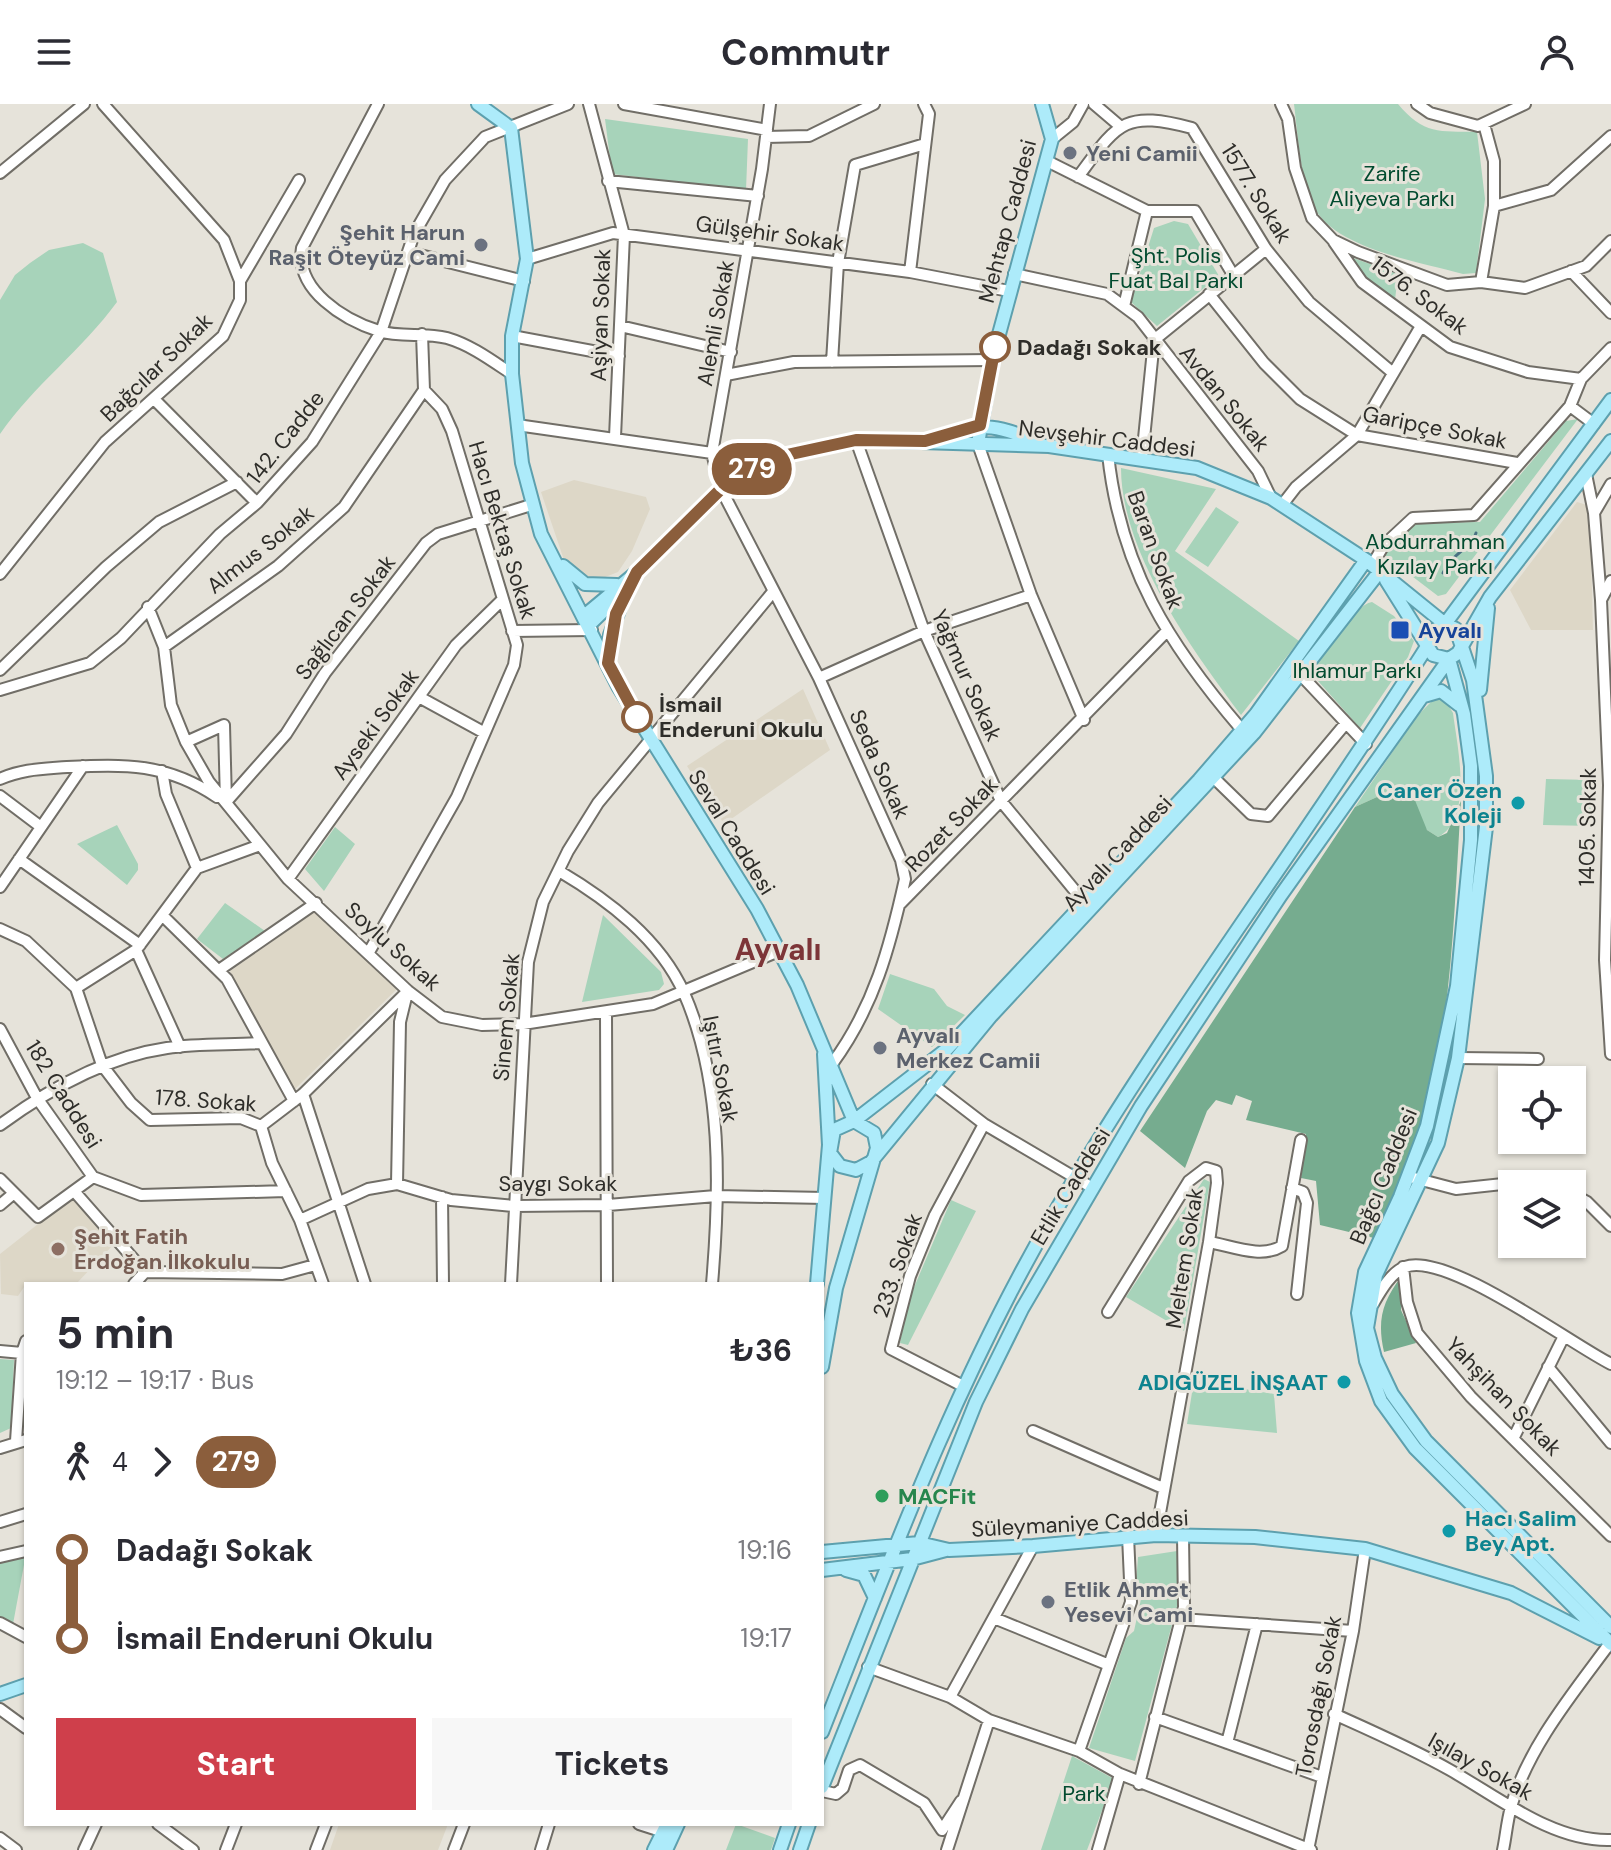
<!DOCTYPE html>
<html lang="en">
<head>
<meta charset="utf-8">
<style>
	:root { --surface:#fff; --page:#f7f7f7; --text:#2b2b33; --muted:#7c7c81; --accent:#cf3f4b }
	body { margin:0; font-family:"DM Sans",sans-serif; background:var(--page); color:var(--text); height:100vh; display:flex; flex-direction:column; font-size:30px; white-space:nowrap }
	* { box-sizing:border-box; margin:0 }
	p { font-size:26px; color:var(--muted) }
	.icon { flex:none; width:44px; height:44px; fill:none; stroke:currentColor; stroke-width:2; stroke-linecap:round; stroke-linejoin:round }
	.map { position:relative; flex:1; overflow:hidden }
	.details { position:absolute; left:24px; top:1178px; width:800px; height:544px; display:flex; flex-direction:column; background:var(--surface); border-radius:0px; box-shadow:0 2px 6px #0004 }
	.details>* { flex:none }
	.badge { padding:0 16px; border-radius:26px; font-size:28px; line-height:52px }
	.fabs { position:absolute; left:1498px; top:962px; display:grid; gap:16px }
	.fabs a { display:grid; place-items:center; width:88px; height:88px; border-radius:0px; background:var(--surface); box-shadow:0 2px 6px #0004; font-size:40px }
	.map>.badge { position:absolute; translate:-50% -50%; box-shadow:0 0 0 4px #fff }
	.legs { display:flex; align-items:center; gap:12px; height:88px; padding:0 32px; font-size:26px }
	.legs p { margin-inline-start:auto }
	.overview { display:flex; align-items:center; justify-content:space-between; height:136px; padding:0 32px }
	h1 { font-size:44px; font-weight:700; line-height:60px }
	.button { display:flex; gap:16px; margin-top:auto; padding:16px 32px }
	.button a { flex:1; height:92px; border-radius:0px; background:var(--accent); color:#fff; font-size:32px; font-weight:700; line-height:92px; text-align:center }
	.button a+a { background:var(--page); color:var(--text) }
	ul { padding:0 32px; list-style:none }
	li { display:flex; align-items:center; gap:28px; height:88px; font-size:30px }
	li i { display:grid; place-items:center; width:12px; height:100%; margin:0 10px; background:currentColor }
	li i::after { content:''; width:20px; height:20px; margin:-10px; border:6px solid; border-radius:50%; background:var(--surface) }
	li p { margin-inline-start:auto }
	li:first-child i { background:linear-gradient(#0000 50%,currentColor 0) }
	li:last-child i { background:linear-gradient(currentColor 50%,#0000 0) }
	header { display:flex; justify-content:space-between; align-items:center; height:104px; padding:0 32px; background:var(--surface); font-size:36px; font-weight:700 }
	.map>svg:first-child { display:block }
	.built { fill:#ddd7c7 }
	.green { fill:#a7d3ba }
	.forest { fill:#76ac8f }
	.lines { fill:none; stroke-linecap:round; stroke-linejoin:round }
	.stream { stroke:#497182; stroke-width:3 }
	.minor-casing { stroke:#716e67; stroke-width:14 }
	.major-casing { stroke:#5da0ae; stroke-width:16 }
	.minor { stroke:#fff; stroke-width:10 }
	.major { stroke:#adebfa; stroke-width:12 }
	.line-1-casing { stroke:#fff; stroke-width:18 }
	.line-1 { stroke:#8b5e3c; stroke-width:12 }
	.worship-dot { fill:#6b7280; stroke:#e6e3da; stroke-width:3 }
	.stop-1-dot { fill:#fff; stroke:#8b5e3c; stroke-width:4 }
	.transit-dot { fill:#1a4fb4; stroke:#e6e3da; stroke-width:3 }
	.culture-dot { fill:#0f9aa8; stroke:#e6e3da; stroke-width:3 }
	.education-dot { fill:#8d6e63; stroke:#e6e3da; stroke-width:3 }
	.leisure-dot { fill:#2e9e5b; stroke:#e6e3da; stroke-width:3 }
	.labels { text-anchor:middle; stroke-width:6; stroke-linejoin:round; paint-order:stroke }
	.worship-label { font-size:22px; font-weight:bold; fill:#5b616d; stroke:#e6e3da; text-anchor:start }
	.park-label { font-size:22px; fill:#024b2f; stroke:#e6e3da }
	.street-label { font-size:22px; fill:#2e2d29; stroke:#e6e3da }
	.stop-label { font-size:22px; font-weight:bold; fill:#2e2d29; stroke:#e6e3da; text-anchor:start }
	.transit-label { font-size:22px; font-weight:bold; fill:#164399; stroke:#e6e3da; text-anchor:start }
	.culture-label { font-size:22px; font-weight:bold; fill:#0d838f; stroke:#e6e3da; text-anchor:end }
	.education-label { font-size:22px; font-weight:bold; fill:#785e54; stroke:#e6e3da; text-anchor:start }
	.leisure-label { font-size:22px; font-weight:bold; fill:#27864d; stroke:#e6e3da; text-anchor:start }
	.district-label { font-size:30px; font-weight:bold; fill:#7d3538; stroke:#e6e3da }
</style>
</head>
<body>
<header><svg class="icon" aria-label="menu" viewBox="0 0 24 24"><path d="M4 6h16M4 12h16M4 18h16"/></svg>Commutr<svg class="icon" aria-label="person" viewBox="0 0 24 24"><circle cx="12" cy="8" r="4"/><path d="M4 21q1-7 8-7t8 7"/></svg></header>
<div class="map">
<svg width="1611" height="1746" viewBox="0 0 1611 1746">
	<rect width="100%" height="100%" fill="#e6e3da"/>
	<!-- built -->
	<path class="built" d="M574,376L646,393L650,405L632,447L618,468L595,477L579,471L564,456L541,388Z
		M1577,398L1587,401L1590,407L1593,526H1531L1510,486Z
		M803,585L830,646L724,720L687,662Z
		M317,806L397,885L293,987L230,867Z
		M71,1094L114,1140L76,1180H26L18,1192L1,1190L0,1150Z
		M339,1720H448L438,1746H330Z"/>
	<!-- green -->
	<path class="green" d="M1294,0H1398C1424,31 1439,27 1477,28L1485,95L1476,169L1463,170C1421,158 1335,145 1314,103C1300,74 1298,32 1294,0Z
		M605,15L748,35L746,86L612,70Z
		M1174,117L1188,120L1219,172L1157,222L1131,198L1154,124Z
		M83,139L103,149L117,198C82,246 34,281 0,330V196L15,171L30,159L49,146Z
		M1345,151L1398,170L1395,196L1365,175Z
		M1578,315L1446,490L1438,492L1383,450L1414,419L1480,418L1566,317Z
		M1121,364L1216,385L1175,447L1299,537L1241,611C1192,546 1121,448 1121,364Z
		M1216,403L1239,418L1208,463L1185,448Z
		M1372,498L1394,512L1414,537L1408,553L1360,624L1310,568C1322,552 1353,501 1372,498Z
		M1434,595L1445,596L1453,609C1457,641 1474,715 1438,733L1427,726L1399,683L1355,703L1417,612Z
		M1546,675L1593,676V722L1543,721Z
		M117,721L138,760V766L127,781L77,740Z
		M335,723L355,740L324,787L305,765Z
		M225,799L265,827L223,855L197,835Z
		M603,811L661,868L664,880L659,886L582,898Z
		M890,870L934,885L947,902L965,911L932,943L878,905Z
		M1204,1075L1210,1078L1184,1227L1126,1193Z
		M951,1096L976,1107L908,1241L900,1239L907,1200Z
		M0,1255L14,1256L11,1324L0,1329Z
		M1194,1276L1274,1290L1277,1329L1187,1320Z
		M1177,1447V1502L1135,1657L1089,1644L1126,1534L1134,1527L1141,1495L1135,1492L1138,1453Z
		M26,1450L13,1520L0,1513V1459Z
		M1072,1652L1114,1675L1087,1746H1041Z
		M736,1720L775,1734L771,1746H726Z"/>
	<!-- forest -->
	<path class="forest" d="M1399,683L1410,684L1427,726L1438,733L1447,729L1461,697C1453,822 1452,950 1407,1068C1398,1090 1385,1112 1374,1134L1320,1121L1316,1077L1301,1074L1306,1030L1246,1016L1252,997L1236,991L1232,1001L1216,996L1207,1007L1185,1064L1140,1027L1355,703Z
		M1401,1173V1206L1416,1239L1384,1248C1377,1217 1382,1198 1401,1173Z"/>
	<g class="lines">
		<!-- stream -->
		<path class="stream" d="M1443,469C1452,449 1473,443 1476,429"/>
		<!-- minor casing -->
		<g class="minor-casing">
			<path id="minor" d="M378,0L302,144C295,186 344,216 379,227C400,234 425,228 447,234C471,241 491,256 512,270
				M589,0L624,131L615,333
				M624,0L767,26
				M1094,0L1121,23
				M1281,0L1288,15L1295,64L1312,114L1333,136L1358,148L1447,181L1481,178L1525,184L1586,162L1611,137
				M1417,0L1430,9L1478,22L1525,0
				M1484,20L1494,57V102
				M766,33L809,32L874,0
				M1052,35L1073,18L1083,0
				M1047,57L1147,107H1195L1232,169
				M0,69L84,0
				M1078,73C1118,19 1123,6 1192,24L1266,145L1309,198L1393,269
				M608,77L758,92
				M1334,138L1362,178L1450,243L1528,268L1581,275L1570,302L1594,320
				M408,148L524,177
				M527,155L613,129L910,168L1009,187
				M1571,167L1611,209
				M910,168L929,10L924,0
				M1014,170L1107,190L1138,213L1258,367L1271,394
				M240,177L299,76
				M1481,178L1494,102L1551,86L1611,32
				M1209,190L1264,259L1300,295L1357,331L1517,359
				M1124,202L1147,107
				M620,222L731,248
				M512,232L619,252
				M832,258L838,159L855,61L925,40
				M726,271L794,258L992,256
				M1581,275L1611,244
				M154,295L257,399
				M517,321L712,349L721,385L819,574L901,756L905,775C890,843 874,903 832,960
				M856,336L924,527L1001,697L1085,799
				M978,340L1031,491L1084,616
				M712,349L762,65L770,0
				M1108,350C1120,464 1169,541 1242,626
				M1142,354L1154,236L1266,145
				M1586,370L1594,409L1601,496L1609,681L1605,856L1611,950
				M1282,401L1296,383L1357,331L1421,222
				M1594,409L1611,380
				M1372,461L1384,441L1413,414L1474,411L1570,302
				M0,470L105,338L223,232L240,196V177L224,136L103,0
				M1601,496L1611,477
				M148,503L164,543L171,601L186,638L209,678L288,775L408,887L442,913L482,921L523,920L653,900L779,847
				M512,527L592,526
				M164,543L278,462L344,403L424,286
				M0,566L106,463L159,418L237,378
				M1300,570L1366,640
				M819,574L924,527L1031,491
				M0,586L90,559L121,534L220,430L257,399L312,338L381,228L414,130L445,76L485,33L568,0
				M419,593L483,628
				M186,638L224,621L226,698
				M162,667L166,690L197,764
				M1214,674L1251,710L1268,712L1346,619
				M0,675C22,665 43,665 67,663C126,660 166,659 217,693
				M0,692L41,723
				M226,698L286,630L325,569L426,439L438,430L531,401
				M19,755L140,841
				M559,767C608,796 660,835 684,889C723,978 720,1086 712,1180
				M288,775L456,541L502,496
				M0,783L83,662
				M899,801L1166,528
				M163,812L227,875L294,997
				M0,825L26,837L76,884L102,961L131,999L150,1016L241,1014L261,1022
				M136,846L180,943
				M369,848L457,693L514,561L517,541L452,327L442,305L424,286L422,230
				M219,866L316,799
				M76,884L136,846L197,764L260,741
				M606,909L607,1180
				M0,925L37,994L93,1073L141,1091L286,1087
				M1458,954L1538,955
				M932,980L984,1020L1091,1083
				M303,990L365,1180
				M0,1021C49,985 105,953 167,944C197,939 230,941 260,939
				M261,1022L303,990L408,887
				M261,1022L272,1059L300,1116L323,1180
				M1414,1074L1456,1085L1531,1077L1543,1080
				M0,1075L38,1113L93,1073
				M397,1080L400,918L407,889
				M1292,1084L1303,1088L1307,1099L1297,1190
				M74,1087L145,1168
				M1572,1090L1587,1098L1611,1122
				M442,1093L443,1180
				M0,1101L13,1090
				M300,1116L368,1085L397,1080L451,1096L514,1102L608,1101L716,1092L825,1094
				M1209,1138C1232,1142 1261,1155 1282,1142L1301,1036
				M1403,1163L1407,1198L1417,1229L1471,1293L1611,1432
				M134,1180L145,1168L282,1170L315,1161
				M511,1180L528,858L543,798L568,747L598,699L772,489
				M1373,1200C1380,1188 1391,1168 1405,1163C1446,1147 1571,1240 1611,1260
				M1108,1208L1189,1077L1206,1064L1216,1067L1217,1079L1209,1138L1156,1431
				M0,1247L22,1249L26,1237
				M1548,1263L1611,1339
				M963,1282L891,1245L910,1172L935,1111L984,1020
				M1033,1327L1163,1384
				M1514,1333L1564,1232
				M16,1337L22,1249
				M0,1344L26,1336
				M0,1418L26,1410
				M0,1453L26,1447
				M994,1514L1109,1561
				M1181,1515L1353,1527
				M0,1519L26,1533
				M868,1563L950,1593L989,1616L1079,1647L1120,1670
				M950,1593L1033,1442
				M0,1605L26,1624
				M1334,1610C1374,1628 1413,1645 1450,1666C1498,1693 1553,1738 1611,1736
				M1155,1613L1322,1673
				M1227,1639L1257,1520
				M1079,1647L1131,1498L1128,1432
				M1139,1680L1184,1503L1183,1432
				M822,1687L836,1690L843,1684L849,1666L860,1661L924,1699L942,1726L961,1697
				M158,1720L193,1746
				M639,1720L664,1728
				M0,1734L16,1746
				M84,1746L96,1720
				M226,1746L236,1720
				M316,1746L326,1720
				M454,1746L464,1720
				M541,1746L549,1720
				M947,1746L989,1616
				M1098,1746L1120,1670L1311,1746
				M1308,1746L1353,1527L1365,1445
				M1503,1746C1506,1732 1507,1717 1511,1703C1528,1643 1574,1588 1610,1539"/>
		</g>
		<!-- major casing -->
		<g class="major-casing">
			<path id="major" d="M478,0L511,24L527,155L512,232V270L522,359L541,430L618,582L757,805L797,881L854,1017
				M934,334C985,319 989,319 1039,338
				M978,340L992,256L1052,35L1042,0
				M1366,456L1256,610L1199,676L947,945L854,1017L834,1026L830,1049L840,1062L856,1066L871,1058L991,912L1254,629L1380,467
				M563,462L585,480L617,481
				M1386,476L1433,551L1449,555
				M584,512L637,468L721,385L768,355L856,336L1049,342L1197,364L1271,394L1366,456L1445,520L1456,525L1473,576L1486,672V723L1458,954L1438,1039L1376,1171L1367,1224L1375,1254L1392,1290L1426,1337L1611,1523
				M589,521L622,489
				M1449,555L1464,610L1471,662V736L1457,882L1427,1022L1400,1093L1365,1168L1358,1209L1366,1257L1381,1297L1415,1344L1611,1540
				M608,558L610,531L627,484
				M1480,586L1488,504
				M1424,592L1441,587L1459,601
				M817,1180L829,1041L824,950
				M822,1263L836,1184L877,1044L874,1029L854,1017
				M822,1448L919,1439L949,1446L1033,1442L1156,1431L1255,1433L1365,1445L1511,1489L1599,1534
				M822,1466L912,1455L946,1446
				M846,1466L864,1471L875,1494
				M0,1590L26,1581
				M822,1628C891,1453 957,1276 1052,1113C1167,916 1306,734 1428,541L1430,529L1445,520L1611,296
				M822,1683L976,1298L1022,1205L1141,1002L1281,791L1449,555L1458,549L1490,493L1611,337
				M654,1746L667,1720
				M666,1746L678,1720
				M780,1746L789,1720
				M800,1746L809,1720"/>
		</g>
		<!-- minor -->
		<use href="#minor" class="minor"/>
		<!-- major -->
		<use href="#major" class="major"/>
	</g>
	<g class="lines">
		<!-- line-1 casing -->
		<g class="line-1-casing">
			<path id="line-1" d="M637,613L608,559L616,510L637,468L721,385L768,355L856,336L925,337L980,321L995,243"/>
		</g>
		<!-- line-1 -->
		<use href="#line-1" class="line-1"/>
	</g>
	<!-- markers -->
	<g class="worship-dot">
		<circle cx="1070" cy="49" r="8"/>
		<circle cx="481" cy="141" r="8"/>
		<circle cx="880" cy="944" r="8"/>
		<circle cx="1048" cy="1498" r="8"/>
	</g>
	<g class="stop-1-dot">
		<circle cx="995" cy="243" r="14"/>
		<circle cx="637" cy="613" r="14"/>
	</g>
	<rect class="transit-dot" x="1390" y="516" width="20" height="20" rx="4"/>
	<g class="culture-dot">
		<circle cx="1518" cy="699" r="8"/>
		<circle cx="1344" cy="1278" r="8"/>
		<circle cx="1449" cy="1427" r="8"/>
	</g>
	<circle class="education-dot" cx="58" cy="1145" r="8"/>
	<circle class="leisure-dot" cx="882" cy="1392" r="8"/>
	<g class="labels">
		<!-- worship labels -->
		<g class="worship-label">
			<text x="1086" y="57">Yeni Camii</text>
			<text x="465" y="136" text-anchor="end">Şehit Harun<tspan x="465" dy="25">Raşit Öteyüz Cami</tspan></text>
			<text x="896" y="939">Ayvalı<tspan x="896" dy="25">Merkez Camii</tspan></text>
			<text x="1064" y="1493">Etlik Ahmet<tspan x="1064" dy="25">Yesevi Cami</tspan></text>
		</g>
		<!-- park labels -->
		<g class="park-label">
			<text x="1392" y="77">Zarife<tspan x="1392" dy="25">Aliyeva Parkı</tspan></text>
			<text x="1176" y="159">Şht. Polis<tspan x="1176" dy="25">Fuat Bal Parkı</tspan></text>
			<text x="1435" y="445">Abdurrahman<tspan x="1435" dy="25">Kızılay Parkı</tspan></text>
			<text x="1357" y="574">Ihlamur Parkı</text>
			<text x="1084" y="1697">Park</text>
		</g>
		<!-- street labels -->
		<g class="street-label">
			<text transform="translate(1257 89) rotate(58)" y="8">1577. Sokak</text>
			<text transform="translate(1007 117) rotate(-75)" y="8">Mehtap Caddesi</text>
			<text transform="translate(770 129) rotate(8)" y="8">Gülşehir Sokak</text>
			<text transform="translate(1420 191) rotate(37)" y="8">1576. Sokak</text>
			<text transform="translate(600 211) rotate(-88)" y="8">Aşiyan Sokak</text>
			<text transform="translate(715 219) rotate(-80)" y="8">Alemli Sokak</text>
			<text transform="translate(156 263) rotate(-44)" y="8">Bağcılar Sokak</text>
			<text transform="translate(1225 294) rotate(51)" y="8">Avdan Sokak</text>
			<text transform="translate(1435 323) rotate(11)" y="8">Garipçe Sokak</text>
			<text transform="translate(285 333) rotate(-52)" y="8">142. Cadde</text>
			<text transform="translate(1107 334) rotate(7)" y="8">Nevşehir Caddesi</text>
			<text transform="translate(503 426) rotate(73)" y="8">Hacı Bektaş Sokak</text>
			<text transform="translate(260 445) rotate(-38)" y="8">Almus Sokak</text>
			<text transform="translate(1156 446) rotate(70)" y="8">Baran Sokak</text>
			<text transform="translate(345 513) rotate(-53)" y="8">Sağlıcan Sokak</text>
			<text transform="translate(967 571) rotate(66)" y="8">Yağmur Sokak</text>
			<text transform="translate(375 620) rotate(-54)" y="8">Ayseki Sokak</text>
			<text transform="translate(880 660) rotate(66)" y="8">Seda Sokak</text>
			<text transform="translate(951 720) rotate(-46)" y="8">Rozet Sokak</text>
			<text transform="translate(1587 723) rotate(-89)" y="8">1405. Sokak</text>
			<text transform="translate(732 728) rotate(58)" y="8">Seval Caddesi</text>
			<text transform="translate(1117 749) rotate(-47)" y="8">Ayvalı Caddesi</text>
			<text transform="translate(393 842) rotate(42)" y="8">Soylu Sokak</text>
			<text transform="translate(506 913) rotate(-85)" y="8">Sinem Sokak</text>
			<text transform="translate(721 965) rotate(79)" y="8">Işıtır Sokak</text>
			<text transform="translate(64 990) rotate(58)" y="8">182 Caddesi</text>
			<text transform="translate(206 996) rotate(4)" y="8">178. Sokak</text>
			<text transform="translate(1383 1072) rotate(-68)" y="8">Bağcı Caddesi</text>
			<text x="558" y="1087">Saygı Sokak</text>
			<text transform="translate(1070 1082) rotate(-59)" y="8">Etlik Caddesi</text>
			<text transform="translate(1184 1154) rotate(-81)" y="8">Meltem Sokak</text>
			<text transform="translate(897 1161) rotate(-71)" y="8">233. Sokak</text>
			<text transform="translate(1504 1292) rotate(46)" y="8">Yahşihan Sokak</text>
			<text transform="translate(1080 1419) rotate(-3)" y="8">Süleymaniye Caddesi</text>
			<text transform="translate(1318 1592) rotate(-79)" y="8">Torosdağı Sokak</text>
			<text transform="translate(1481 1662) rotate(29)" y="8">Işılay Sokak</text>
		</g>
		<!-- stop labels -->
		<g class="stop-label">
			<text x="1017" y="251">Dadağı Sokak</text>
			<text x="659" y="608">İsmail<tspan x="659" dy="25">Enderuni Okulu</tspan></text>
		</g>
		<!-- transit labels -->
		<g class="transit-label">
			<text x="1418" y="534">Ayvalı</text>
		</g>
		<!-- culture labels -->
		<g class="culture-label">
			<text x="1502" y="694">Caner Özen<tspan x="1502" dy="25">Koleji</tspan></text>
			<text x="1328" y="1286">ADIGÜZEL İNŞAAT</text>
			<text x="1465" y="1422" text-anchor="start">Hacı Salim<tspan x="1465" dy="25">Bey Apt.</tspan></text>
		</g>
		<!-- education labels -->
		<g class="education-label">
			<text x="74" y="1140">Şehit Fatih<tspan x="74" dy="25">Erdoğan İlkokulu</tspan></text>
		</g>
		<!-- leisure labels -->
		<g class="leisure-label">
			<text x="898" y="1400">MACFit</text>
		</g>
		<!-- district labels -->
		<g class="district-label">
			<text x="778" y="856">Ayvalı</text>
		</g>
	</g>
</svg>
<div class="fabs">
<a><svg class="icon" aria-label="locate" viewBox="0 0 24 24"><circle cx="12" cy="12" r="6"/><path d="M12 2v4M12 18v4M2 12h4M18 12h4"/></svg></a>
<a><svg class="icon" aria-label="layers" viewBox="0 0 24 24"><path d="M12 4l9 5-9 5-9-5zM3 14l9 5 9-5"/></svg></a>
</div>
<b class="badge" style="left:752px;top:365px;background:#8b5e3c;color:#fff">279</b>
<section class="details">
<div class="overview"><div><h1>5 min</h1><p>19:12 – 19:17 · Bus</p></div><b>₺36</b></div>
<div class="legs"><svg class="icon" aria-label="walk" viewBox="0 0 24 24"><circle cx="13" cy="4" r="2"/><path d="M13 8l-2 6 4 7M11 14l-3 7M7 12l3-4h3l4 4"/></svg>4<svg class="icon" aria-label="forward" viewBox="0 0 24 24"><path d="M9 5l7 7-7 7"/></svg><b class="badge" style="background:#8b5e3c;color:#fff">279</b></div>
<ul>
<li><i style="color:#8b5e3c"></i><b>Dadağı Sokak</b><p>19:16</p></li>
<li><i style="color:#8b5e3c"></i><b>İsmail Enderuni Okulu</b><p>19:17</p></li>
</ul>
<div class="button"><a>Start</a><a>Tickets</a></div>
</section>
</div>
</body>
</html>
